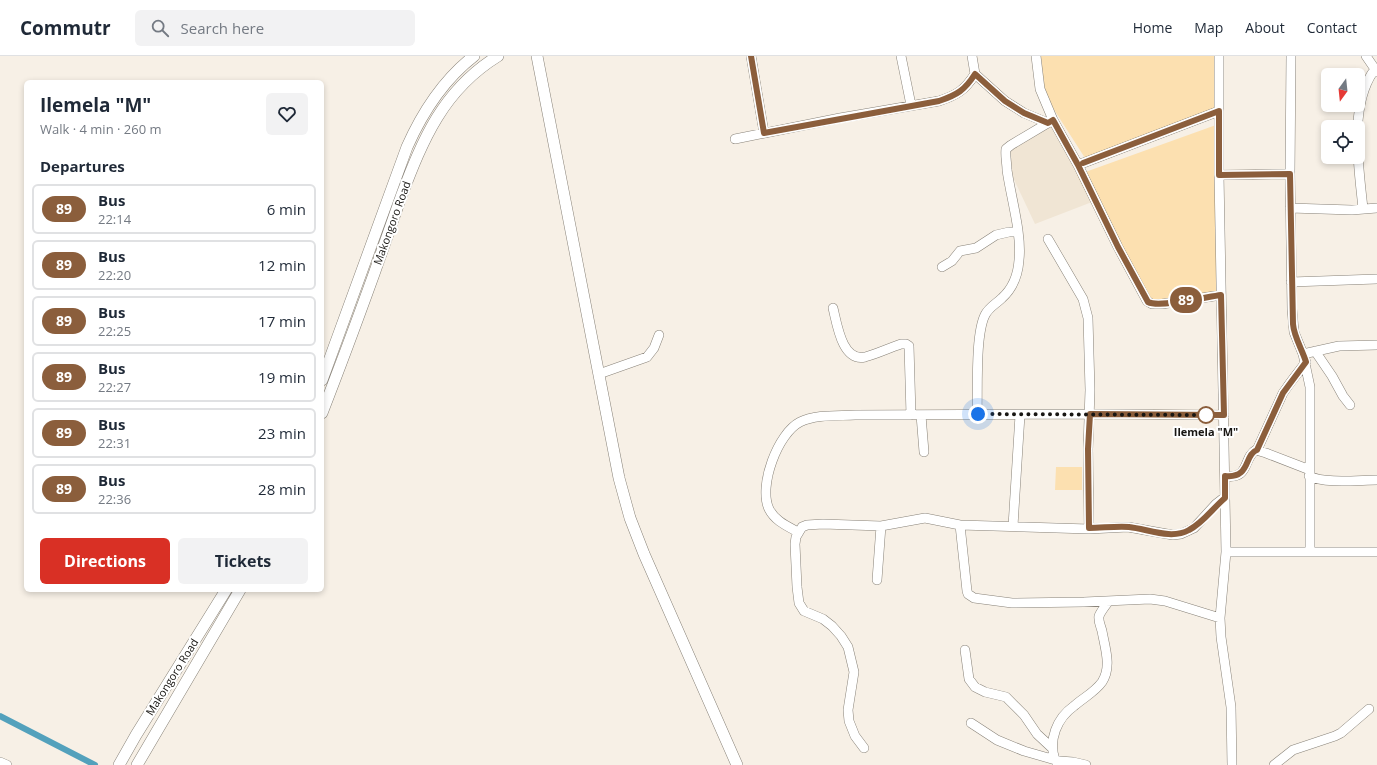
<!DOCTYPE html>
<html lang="en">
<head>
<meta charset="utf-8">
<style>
	:root { --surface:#fff; --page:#f2f2f3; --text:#1f2937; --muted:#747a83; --line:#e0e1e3; --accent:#d93025 }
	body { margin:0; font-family:"Open Sans",sans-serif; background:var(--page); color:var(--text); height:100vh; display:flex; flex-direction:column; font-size:15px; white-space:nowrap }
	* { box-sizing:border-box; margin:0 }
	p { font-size:13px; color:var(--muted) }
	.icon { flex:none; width:22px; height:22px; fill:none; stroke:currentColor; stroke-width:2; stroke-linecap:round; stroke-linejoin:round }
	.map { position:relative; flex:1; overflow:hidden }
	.sheet { position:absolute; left:24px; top:24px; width:300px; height:512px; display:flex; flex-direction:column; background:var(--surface); border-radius:6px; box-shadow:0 2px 6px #0003 }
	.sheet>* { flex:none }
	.badge { padding:0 8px; border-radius:13px; font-size:14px; line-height:26px }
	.needle { width:26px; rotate:195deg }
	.controls { position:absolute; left:1321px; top:12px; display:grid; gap:8px }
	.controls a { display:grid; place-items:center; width:44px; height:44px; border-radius:6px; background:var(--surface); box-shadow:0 2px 6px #0003; font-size:20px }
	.you { position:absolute; width:20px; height:20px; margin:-10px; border:3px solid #fff; border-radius:50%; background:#1a73e8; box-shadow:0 0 0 6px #1a73e833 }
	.map>.badge { position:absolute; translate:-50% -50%; box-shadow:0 0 0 2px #fff }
	h2 { padding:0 16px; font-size:15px; line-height:36px }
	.round { display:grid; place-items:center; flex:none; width:42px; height:42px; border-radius:6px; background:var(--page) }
	.headline { display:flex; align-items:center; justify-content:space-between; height:68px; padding:0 16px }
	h1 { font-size:19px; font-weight:700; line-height:30px }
	.primary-button { display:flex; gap:8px; margin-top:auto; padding:8px 16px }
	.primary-button a { flex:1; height:46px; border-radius:6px; background:var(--accent); color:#fff; font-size:16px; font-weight:700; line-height:46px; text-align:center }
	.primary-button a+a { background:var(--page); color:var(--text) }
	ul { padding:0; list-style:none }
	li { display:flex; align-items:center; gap:12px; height:50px; margin:0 8px 6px; padding:0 8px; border:2px solid var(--line); border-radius:6px }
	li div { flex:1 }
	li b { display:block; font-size:15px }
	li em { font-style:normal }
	li .badge { min-width:44px; font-weight:700; text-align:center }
	header { display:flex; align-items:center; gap:24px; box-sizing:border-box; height:56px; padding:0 20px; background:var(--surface); border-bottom:1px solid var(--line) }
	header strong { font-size:19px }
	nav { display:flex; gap:22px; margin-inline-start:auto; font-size:14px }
	.search { width:280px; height:36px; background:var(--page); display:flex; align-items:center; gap:10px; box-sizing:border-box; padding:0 14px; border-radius:6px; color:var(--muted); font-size:15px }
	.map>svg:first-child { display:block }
	.built { fill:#f0e5d4 }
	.green { fill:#fce0b0 }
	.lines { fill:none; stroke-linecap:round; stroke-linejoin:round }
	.canal { stroke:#53a1bc; stroke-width:6 }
	.minor-casing { stroke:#888278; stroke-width:10 }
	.major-casing { stroke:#888278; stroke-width:12 }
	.minor { stroke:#fff; stroke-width:9 }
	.major { stroke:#fff; stroke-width:11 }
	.line-casing { stroke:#fff; stroke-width:9 }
	.line { stroke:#8b5e3c; stroke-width:6 }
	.walk { stroke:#181613; stroke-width:4; stroke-dasharray:0 7.2 }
	.stop-dot { fill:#fff; stroke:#8b5e3c; stroke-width:2 }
	.labels { text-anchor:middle; stroke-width:4; stroke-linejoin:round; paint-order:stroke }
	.street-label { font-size:11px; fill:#181613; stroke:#fff }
	.stop-label { font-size:11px; font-weight:bold; fill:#181613; stroke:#fff }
</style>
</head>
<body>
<header>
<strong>Commutr</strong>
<div class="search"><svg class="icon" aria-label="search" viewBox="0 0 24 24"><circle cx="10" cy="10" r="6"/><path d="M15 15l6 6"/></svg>Search here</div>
<nav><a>Home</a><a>Map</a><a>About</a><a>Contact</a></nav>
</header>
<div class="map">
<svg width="1377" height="709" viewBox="0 0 1377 709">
	<rect width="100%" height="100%" fill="#f7f0e6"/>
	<!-- built -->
	<path class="built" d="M1054,64L1092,146L1035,168L1001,96Z"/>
	<!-- green -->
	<path class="green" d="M1041,0H1217L1219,58L1085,102L1044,38Z
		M1216,69V239L1144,249L1077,119Z
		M1056,411H1082V434H1055Z"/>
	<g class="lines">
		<!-- canal -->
		<path class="canal" d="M0,660L95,709"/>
		<!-- minor casing -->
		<g class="minor-casing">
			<path id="minor" d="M751,0L764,77
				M901,0L911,49
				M972,0L975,18L1005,45L1024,57L1048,67
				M1036,0L1040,33L1053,64L1078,109L1118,191L1147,245L1152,248H1162L1221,239
				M1219,0V119L1226,496L1220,562L1221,581L1231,651L1232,709
				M1291,0L1290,118L1292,253L1294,276L1303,298L1310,331V495
				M1366,0L1377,16
				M735,83L840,62L939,45C957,39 965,34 975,18
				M1078,109L1219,55
				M1219,119L1290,118
				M1290,152L1352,154L1377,152
				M1363,153C1359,111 1348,49 1375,13
				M1048,183L1083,243L1088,262L1090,334L1088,393L1089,473
				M942,211L952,205L960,195L976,192L996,179L1009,176H1017
				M1291,226L1377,223
				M833,252C837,268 842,306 865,301C877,298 889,292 901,288H906L909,290L911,359
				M1315,295L1332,320L1343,340L1350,349
				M1303,298L1339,290L1377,289
				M599,318L647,301L654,292L659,279
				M977,358C978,334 975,279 985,259C989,251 996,248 1002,242C1013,232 1018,219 1019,204C1022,178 1011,142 1007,114C1007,107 1005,100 1006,93L1011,89L1053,64
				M921,359L924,396
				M1257,394L1283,337L1290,327L1306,306
				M1225,420C1250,424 1243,401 1256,394L1266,397L1310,414
				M1309,420C1325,428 1359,424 1377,424
				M960,469L967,535L968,538L974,542L1012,547L1084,546L1150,543L1165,545L1220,562
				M1013,470L1020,359
				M798,476C787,470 775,465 769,453C758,430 778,377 800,366C816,358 838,360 855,359L1090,358L1224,359
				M1226,496H1377
				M877,524L881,470
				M965,594L969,623L975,631L985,636L1006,641L1024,659L1037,678L1052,692
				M971,667L997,684L1024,695L1059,705
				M864,692L855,680L849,665L848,654L854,616L848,591L841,580L832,570L823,563L804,555L799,547L797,531L795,488L796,481L802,471L807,469L823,468L881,470L925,462L960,469L1089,473L1128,471L1173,479L1181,478L1194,472L1216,448L1225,441
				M1055,704C1048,684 1057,662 1074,650C1083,642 1095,636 1102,626C1112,611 1105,592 1102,575C1101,571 1098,565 1099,560C1101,555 1105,550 1109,545
				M0,706L7,709
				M1057,709L1060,705L1073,706L1086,709
				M1274,709L1293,694L1335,680L1341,677L1369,653"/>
		</g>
		<!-- major casing -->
		<g class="major-casing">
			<path id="major" d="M537,0L619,422L630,462L644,498L737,709
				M322,324L407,91C423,55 443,24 474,0
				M322,357C340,311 357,265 374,218C383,193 392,167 401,141C423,83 443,34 498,0
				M119,709L136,679L226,534
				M137,709L240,534"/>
		</g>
		<!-- minor -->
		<use href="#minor" class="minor"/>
		<!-- major -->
		<use href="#major" class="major"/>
	</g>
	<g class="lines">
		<!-- line casing -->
		<g class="line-casing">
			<path id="line" d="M751,0L764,77L939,45C957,39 965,34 975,18L1005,45L1024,57L1048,67L1053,64L1078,109L1118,191L1148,246C1159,252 1206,241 1221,239L1224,359L1090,358L1088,393L1089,472C1102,472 1116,470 1129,471C1148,473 1171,484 1189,474C1203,467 1213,452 1225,442V420C1251,423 1244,398 1257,394L1283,337L1306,306C1302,293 1294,281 1293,268L1290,118L1219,119V55L1083,107"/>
		</g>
		<!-- line -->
		<use href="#line" class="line"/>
		<!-- walk -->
		<path class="walk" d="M978,358L1208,359H1206"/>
	</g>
	<!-- markers -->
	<circle class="stop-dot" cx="1206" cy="359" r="8"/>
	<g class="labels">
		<!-- street labels -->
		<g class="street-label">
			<text transform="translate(392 167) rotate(-70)" y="4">Makongoro Road</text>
			<text transform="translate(172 621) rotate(-58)" y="4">Makongoro Road</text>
		</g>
		<!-- stop labels -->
		<g class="stop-label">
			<text x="1206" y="380">Ilemela "M"</text>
		</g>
	</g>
</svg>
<div class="controls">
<a><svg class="needle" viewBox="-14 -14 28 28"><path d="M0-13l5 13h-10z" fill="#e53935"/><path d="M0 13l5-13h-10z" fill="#747a83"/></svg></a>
<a><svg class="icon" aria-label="locate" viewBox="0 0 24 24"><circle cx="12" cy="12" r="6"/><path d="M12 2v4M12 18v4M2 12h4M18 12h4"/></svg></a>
</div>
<div class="you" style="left:978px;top:358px"></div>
<b class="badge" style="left:1186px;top:244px;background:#8b5e3c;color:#fff">89</b>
<section class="sheet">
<div class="headline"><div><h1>Ilemela &quot;M&quot;</h1><p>Walk · 4 min · 260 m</p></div><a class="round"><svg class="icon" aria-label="heart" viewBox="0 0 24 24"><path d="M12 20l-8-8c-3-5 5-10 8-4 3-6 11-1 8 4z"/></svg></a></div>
<h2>Departures</h2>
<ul>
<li><span class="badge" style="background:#8b5e3c;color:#fff">89</span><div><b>Bus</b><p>22:14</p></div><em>6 min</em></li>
<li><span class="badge" style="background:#8b5e3c;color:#fff">89</span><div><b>Bus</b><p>22:20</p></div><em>12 min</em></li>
<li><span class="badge" style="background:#8b5e3c;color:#fff">89</span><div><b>Bus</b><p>22:25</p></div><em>17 min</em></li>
<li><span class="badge" style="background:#8b5e3c;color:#fff">89</span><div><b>Bus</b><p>22:27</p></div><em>19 min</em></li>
<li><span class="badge" style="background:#8b5e3c;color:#fff">89</span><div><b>Bus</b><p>22:31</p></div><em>23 min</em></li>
<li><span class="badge" style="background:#8b5e3c;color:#fff">89</span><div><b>Bus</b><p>22:36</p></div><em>28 min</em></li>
</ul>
<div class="primary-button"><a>Directions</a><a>Tickets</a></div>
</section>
</div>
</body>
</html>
